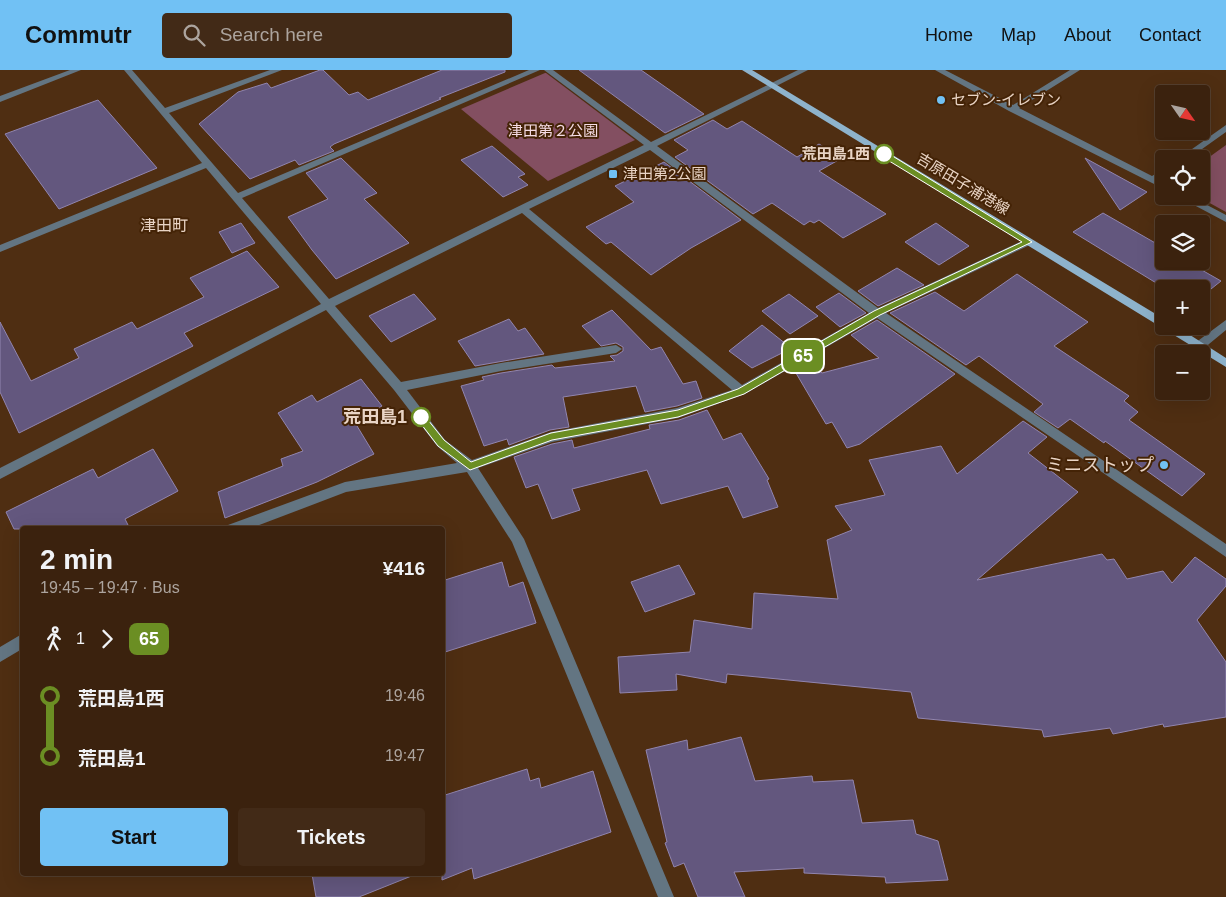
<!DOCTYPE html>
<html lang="en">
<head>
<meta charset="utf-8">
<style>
	:root { --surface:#3b220e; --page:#422a17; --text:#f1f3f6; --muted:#aca49e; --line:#543f2e; --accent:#71c1f4 }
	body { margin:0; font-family:Helvetica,"Noto Sans JP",sans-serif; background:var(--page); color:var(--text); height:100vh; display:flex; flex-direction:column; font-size:19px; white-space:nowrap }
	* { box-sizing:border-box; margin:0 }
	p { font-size:16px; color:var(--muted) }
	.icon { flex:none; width:28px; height:28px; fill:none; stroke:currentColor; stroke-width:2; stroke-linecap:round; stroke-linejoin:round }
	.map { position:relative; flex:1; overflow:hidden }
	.sheet { position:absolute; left:20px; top:456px; width:425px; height:350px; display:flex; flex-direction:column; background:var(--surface); border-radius:5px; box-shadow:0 5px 20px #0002,0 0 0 1px var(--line) }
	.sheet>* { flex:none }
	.badge { padding:0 10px; border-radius:8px; font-size:18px; line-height:32px }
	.needle { width:32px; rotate:124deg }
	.fabs { position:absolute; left:1155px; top:15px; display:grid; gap:10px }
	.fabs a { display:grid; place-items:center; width:55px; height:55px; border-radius:5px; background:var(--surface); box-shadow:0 5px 20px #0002,0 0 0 1px var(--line); font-size:25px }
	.map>.badge { position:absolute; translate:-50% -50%; box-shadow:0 0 0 2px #fff }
	.legs { display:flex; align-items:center; gap:8px; height:55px; padding:0 20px; font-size:16px }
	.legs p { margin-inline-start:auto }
	.headline { display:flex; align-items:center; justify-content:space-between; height:85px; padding:0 20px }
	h1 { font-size:28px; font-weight:700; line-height:38px }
	.cta { display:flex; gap:10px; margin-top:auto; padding:10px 20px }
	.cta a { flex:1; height:58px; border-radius:5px; background:var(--accent); color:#111; font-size:20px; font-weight:700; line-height:58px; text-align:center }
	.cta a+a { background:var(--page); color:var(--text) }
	ul { padding:0 20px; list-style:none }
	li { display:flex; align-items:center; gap:18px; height:60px; font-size:19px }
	li i { display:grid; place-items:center; width:8px; height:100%; margin:0 6px; background:currentColor }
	li i::after { content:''; width:12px; height:12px; margin:-6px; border:4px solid; border-radius:50%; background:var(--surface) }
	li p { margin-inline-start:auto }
	li:first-child i { background:linear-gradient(#0000 50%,currentColor 0) }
	li:last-child i { background:linear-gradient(currentColor 50%,#0000 0) }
	header { display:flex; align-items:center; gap:30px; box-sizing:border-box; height:70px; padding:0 25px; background:var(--accent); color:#111 }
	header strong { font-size:24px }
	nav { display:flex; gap:28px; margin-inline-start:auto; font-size:18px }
	.search { width:350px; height:45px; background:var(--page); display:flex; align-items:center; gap:12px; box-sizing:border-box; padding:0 18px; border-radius:5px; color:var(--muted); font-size:19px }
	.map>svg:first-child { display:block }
	.green { fill:#834f61 }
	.building { fill:#63577e; stroke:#9185af }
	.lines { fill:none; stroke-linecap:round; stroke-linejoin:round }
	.minor { fill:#637582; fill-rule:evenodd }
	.major { fill:#8eb3cc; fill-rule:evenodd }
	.line-1 { fill:#6b8e23; stroke:#fff }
	.poi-dot { fill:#71c1f4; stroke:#442306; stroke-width:2 }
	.stop-1-dot { fill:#fff; stroke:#6b8e23; stroke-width:2.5 }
	.labels { text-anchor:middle; stroke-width:4; stroke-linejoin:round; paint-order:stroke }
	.far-poi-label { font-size:15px; fill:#e9d4c5; stroke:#442306; text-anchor:start }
	.far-park-label { font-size:15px; fill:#f4dbe3; stroke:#442306 }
	.far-stop-label { font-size:15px; font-weight:bold; fill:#e9d4c5; stroke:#442306; text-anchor:end }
	.far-street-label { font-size:15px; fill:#e9d4c5; stroke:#442306 }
	.far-quarter-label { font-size:16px; fill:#e9d4c5; stroke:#442306 }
	.stop-label { font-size:18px; font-weight:bold; fill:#e9d4c5; stroke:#442306; text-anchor:end }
	.poi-label { font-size:18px; fill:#e9d4c5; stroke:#442306; text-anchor:end }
</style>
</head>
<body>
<header>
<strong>Commutr</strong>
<div class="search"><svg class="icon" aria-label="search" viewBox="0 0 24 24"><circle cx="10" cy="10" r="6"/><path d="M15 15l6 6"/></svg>Search here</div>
<nav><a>Home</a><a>Map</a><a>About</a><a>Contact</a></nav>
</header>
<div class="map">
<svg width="1226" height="827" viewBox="0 0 1226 827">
	<rect width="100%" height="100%" fill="#4f2e12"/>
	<!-- green -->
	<path class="green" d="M545,3H546L635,70L548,111L461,39Z
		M1226,75V142L1197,126H1201V93Z"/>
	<!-- building -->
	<path class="building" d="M320,0H323L349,25L358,22L368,30L442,0H505V2L439,28L441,29L334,74L330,77L334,81L299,95L295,90L250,109L199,54L238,22L267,13L271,18Z
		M579,0H641L704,44L665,63Z
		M98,30L157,98L59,139L5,64Z
		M713,50L727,59L742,51L797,87L819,74L842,88L819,101L886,144L843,168L819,150L814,153L810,151L804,155L772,133L753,144L675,87L688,80L674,70Z
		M492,76L525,104L518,107L528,115L503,127L461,90Z
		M341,88L377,123L364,129L409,173L336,209L312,180L288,147L328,129L306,103Z
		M1085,88L1147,122L1120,140Z
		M664,92L741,150L691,178L651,205L611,172L606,174L586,157L634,132L615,116Z
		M1103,143L1164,178V191H1186L1221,211L1201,227V219H1166L1073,162Z
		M241,153L255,173L232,183L219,162Z
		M936,153L969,176L939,195L905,172Z
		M247,181L279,217L184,263L193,276L19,363L0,322V252L31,311L79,288L74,279L132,252L137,259L204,227L190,208Z
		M897,198L924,215L878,236L858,221Z
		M1017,204L1088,252L1054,276L1129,326L1124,331L1138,342L1129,350L1205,404L1182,426L1105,371L1104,373L1070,349L1058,358L1034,342L1043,334L979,286L966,295L890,243L935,222L964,241Z
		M839,223L866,243L840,257L816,237Z
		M414,224L436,249L391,272L369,246Z
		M789,224L818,246L790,264L762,241Z
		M612,240L651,280L661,277L683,314L696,311L702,328L677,336L645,342L636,316L563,327L569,357L550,360L509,375L507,369L484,376L461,316L484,310L482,307L501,303L552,295L555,298L615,291L610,286L617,285L623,281V277L616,273L601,276L582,256Z
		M509,249L518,261L525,258L544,284L475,296L458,271Z
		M877,250L955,304L860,374L847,378L832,352L826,354L793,298L807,291L822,303L879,288L851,265Z
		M762,255L796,282L787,288L784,282L752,298L729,281Z
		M361,309L382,336L354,351L374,384L317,412L225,448L218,422L283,396L281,389L303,381L278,343L312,325L317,332Z
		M707,340L723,370L741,363L769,409L767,410L778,437L743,448L728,416L661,434L647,400L572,419L580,440L552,449L538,414L526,418L514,387L552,374L572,370L574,378L650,359L649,355L679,350Z
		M1023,351L1047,367L1028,383L1078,422L977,510L1102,484L1107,490L1114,489L1127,509L1163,501L1172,513L1195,487L1226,509V516L1197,550L1226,592V647L1164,657L1163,654L1113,664L1110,658L1044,667L1042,660L918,648L911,622L727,604L726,613L676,604L677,620L620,623L618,587L690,582L694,550L752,559L754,523L838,529L827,470L852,460L835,436L885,425L869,390L941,376L957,404Z
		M153,379L178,421L125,449L130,459H14L6,442L93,399L98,408Z
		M502,492L509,517L523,512L536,553L442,583V511Z
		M679,495L695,524L645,542L631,512Z
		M741,667L755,711L812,706L813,712L853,710L862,753L913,750L916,764L938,771L948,810L886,813L885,807L804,803V798L734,802L745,827H698L684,793L674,797L665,773L667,772L646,680L687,670L688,680Z
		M527,699L530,711L539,708L541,718L593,701L611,762L474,809L472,798L442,810V726Z
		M312,804H414V805L359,827H316Z"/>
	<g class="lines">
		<!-- minor -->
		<path class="minor" d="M70,0H81L0,32V26Z
			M124,0H132L165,38L270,0H282L169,43L238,123L529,0H540L242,128L329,229L644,75L544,0H553L651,72L798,0H808L657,76L878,238L1024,170H1032V174L886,243L1226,474V487L877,248L745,324L678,348L552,372L478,398L524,469L674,827H658L512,472L467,402L346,422L249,459H227L228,455L345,412L457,393L437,376L394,320L326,240L0,409V398L321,234L206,98L0,182V175L202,93ZM650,80L869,243L742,315L529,139ZM522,143L732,320L677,338L551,362L472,390L445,370L407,320L501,301L616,283L622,279L616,275L501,293L401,312L335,236Z
			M935,0H945L1013,35L1070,0H1080L1019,38L1152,106L1164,99V106L1159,110L1164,112V119L1009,41Z
			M1226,55V62L1188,89H1178Z
			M1177,126H1190L1226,145V152Z
			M1226,250V260L1203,279H1195L1193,276L1195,273Z
			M22,564V579L0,592V577Z"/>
		<!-- major -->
		<path class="major" d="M742,0H752L1164,249V256H1176L1226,288V297Z"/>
	</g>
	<!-- line-1 -->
	<path class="line-1" d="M881,82H886L1032,172L880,245L744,324L678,347L552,370L470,400L438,376L418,350V345H424L444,370L471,392L551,363L678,340L738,319L874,241L1022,172L881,86Z"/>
	<!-- markers -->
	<g class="poi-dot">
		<circle cx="941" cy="30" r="5"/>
		<rect x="608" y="99" width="10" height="10" rx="2.5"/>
		<circle cx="1164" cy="395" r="5"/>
	</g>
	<g class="stop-1-dot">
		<circle cx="884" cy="84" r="9"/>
		<circle cx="421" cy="347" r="9"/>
	</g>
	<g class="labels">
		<!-- far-poi labels -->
		<g class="far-poi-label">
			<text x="951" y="35">セブン-イレブン</text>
			<text x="623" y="109">津田第2公園</text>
		</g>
		<!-- far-park labels -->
		<g class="far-park-label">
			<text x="553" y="66">津田第２公園</text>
		</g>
		<!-- far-stop labels -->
		<g class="far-stop-label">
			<text x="870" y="89">荒田島1西</text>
		</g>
		<!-- far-street labels -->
		<g class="far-street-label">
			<text transform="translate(963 114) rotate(31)" y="5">吉原田子浦港線</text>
		</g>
		<!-- far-quarter labels -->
		<g class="far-quarter-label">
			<text x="164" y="161">津田町</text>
		</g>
		<!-- stop labels -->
		<g class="stop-label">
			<text x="407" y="353">荒田島1</text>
		</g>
		<!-- poi labels -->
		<g class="poi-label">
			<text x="1154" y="401">ミニストップ</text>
		</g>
	</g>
</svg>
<div class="fabs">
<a><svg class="needle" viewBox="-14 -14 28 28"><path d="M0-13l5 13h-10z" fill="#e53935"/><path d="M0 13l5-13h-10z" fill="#aca49e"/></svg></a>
<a><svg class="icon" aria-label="locate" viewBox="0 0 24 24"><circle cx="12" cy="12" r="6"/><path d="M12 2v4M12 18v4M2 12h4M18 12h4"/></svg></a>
<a><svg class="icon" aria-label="layers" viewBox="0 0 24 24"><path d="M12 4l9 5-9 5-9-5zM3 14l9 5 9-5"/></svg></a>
<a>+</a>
<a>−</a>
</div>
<b class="badge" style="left:803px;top:286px;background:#6b8e23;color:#fff">65</b>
<section class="sheet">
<div class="headline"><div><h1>2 min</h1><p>19:45 – 19:47 · Bus</p></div><b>¥416</b></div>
<div class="legs"><svg class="icon" aria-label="walk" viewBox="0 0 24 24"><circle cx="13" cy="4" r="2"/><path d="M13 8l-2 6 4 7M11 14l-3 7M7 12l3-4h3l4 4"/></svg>1<svg class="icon" aria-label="forward" viewBox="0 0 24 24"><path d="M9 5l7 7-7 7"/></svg><b class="badge" style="background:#6b8e23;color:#fff">65</b></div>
<ul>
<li><i style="color:#6b8e23"></i><b>荒田島1西</b><p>19:46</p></li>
<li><i style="color:#6b8e23"></i><b>荒田島1</b><p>19:47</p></li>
</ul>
<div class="cta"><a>Start</a><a>Tickets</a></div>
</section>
</div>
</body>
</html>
